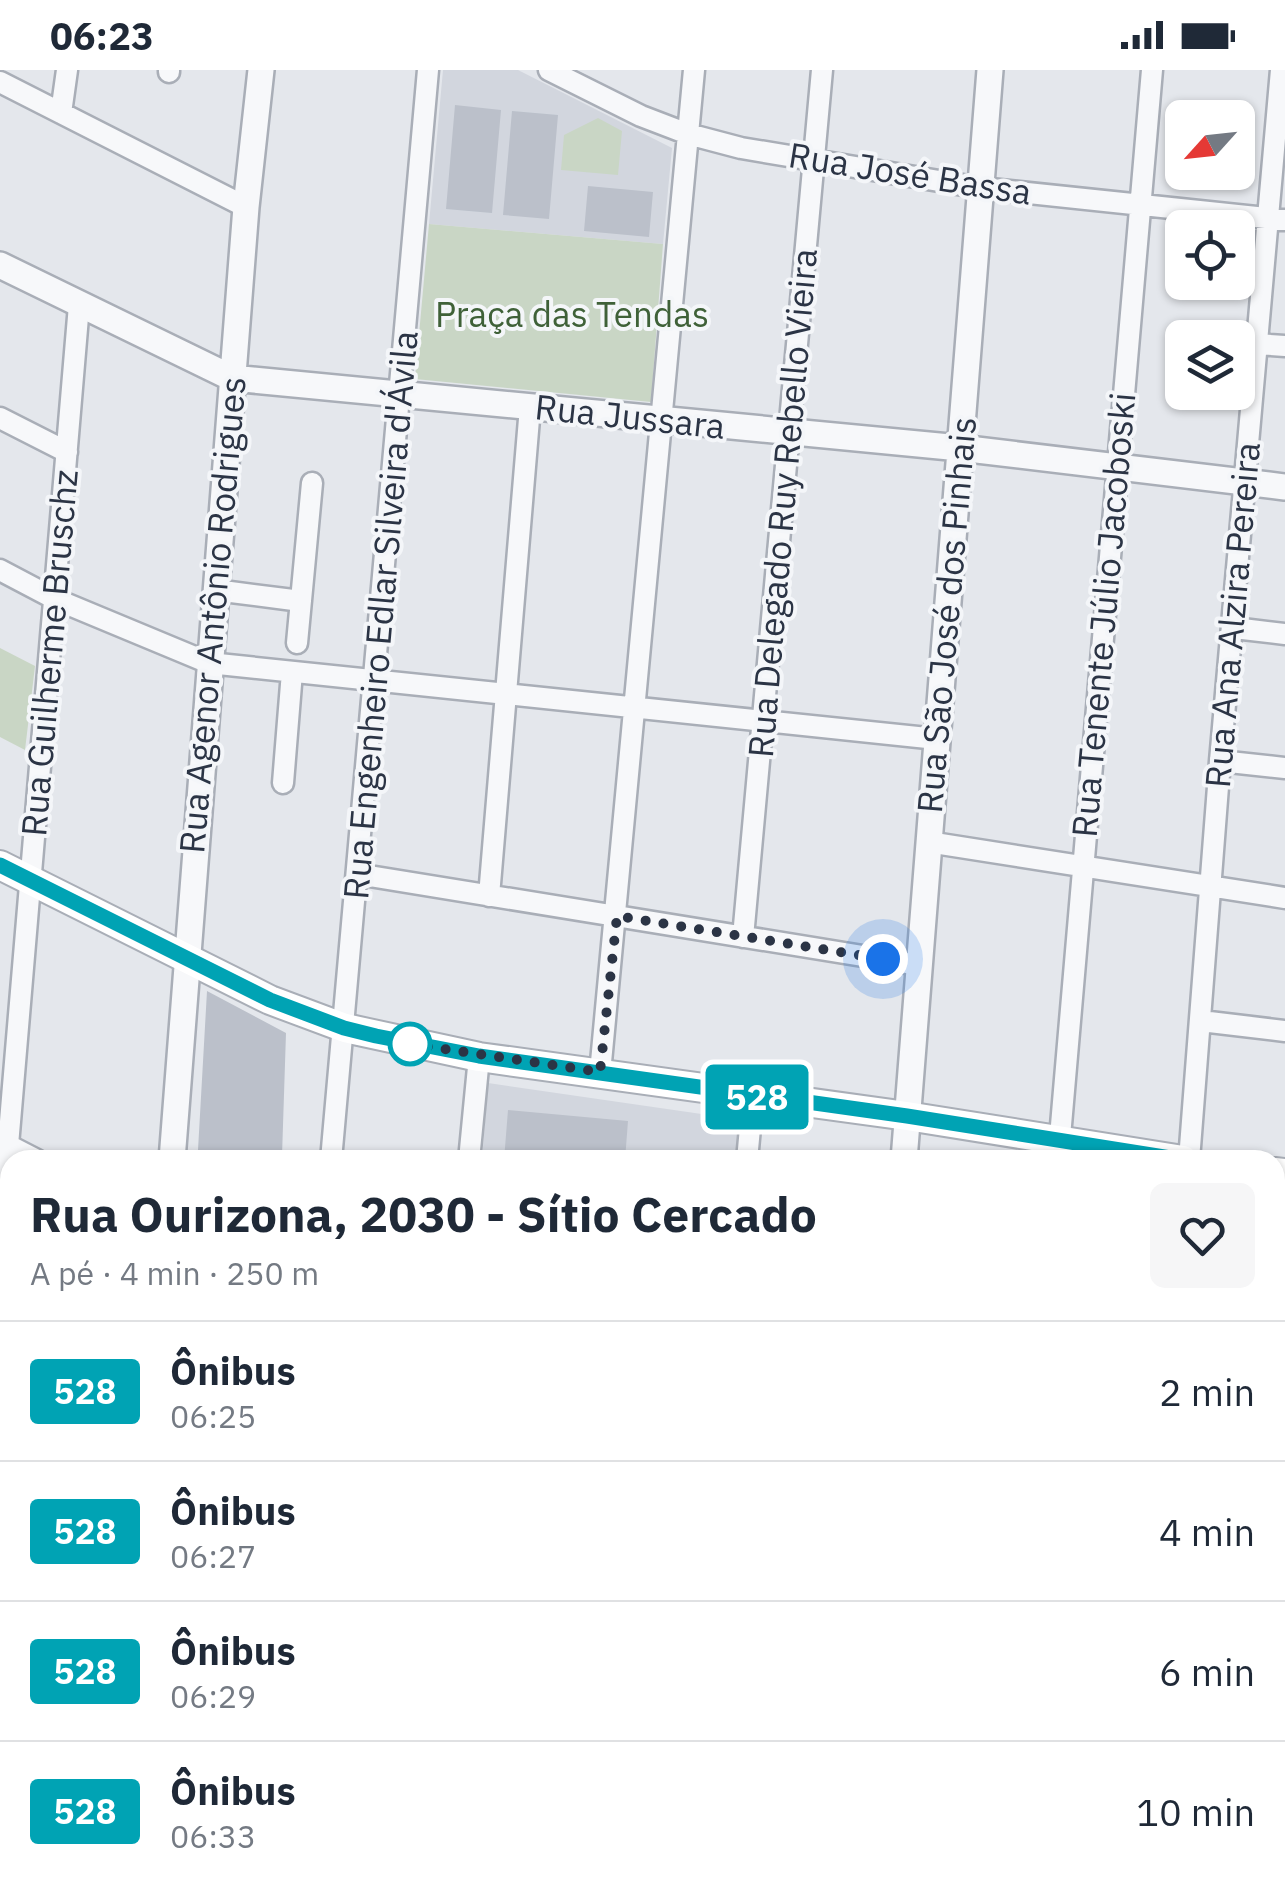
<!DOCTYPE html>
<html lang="pt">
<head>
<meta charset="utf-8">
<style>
	:root { --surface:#fff; --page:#f6f6f7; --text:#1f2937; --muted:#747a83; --line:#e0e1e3 }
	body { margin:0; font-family:"IBM Plex Sans",sans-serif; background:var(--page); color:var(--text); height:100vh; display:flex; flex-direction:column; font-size:38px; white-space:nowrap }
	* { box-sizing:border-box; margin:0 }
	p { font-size:32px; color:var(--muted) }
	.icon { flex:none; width:55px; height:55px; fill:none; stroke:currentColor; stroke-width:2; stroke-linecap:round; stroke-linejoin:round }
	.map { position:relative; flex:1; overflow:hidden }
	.panel { position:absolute; left:0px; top:1080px; width:1285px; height:752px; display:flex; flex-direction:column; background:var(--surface); border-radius:30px 30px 0 0; box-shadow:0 2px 8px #0004 }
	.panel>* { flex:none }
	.badge { padding:0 20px; border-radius:8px; font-size:35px; line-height:65px }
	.needle { width:65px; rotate:243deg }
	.buttons { position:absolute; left:1165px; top:30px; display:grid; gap:20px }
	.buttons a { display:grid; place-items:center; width:90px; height:90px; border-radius:15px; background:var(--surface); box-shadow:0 2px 8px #0004; font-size:50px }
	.you { position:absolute; width:50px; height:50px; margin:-25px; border:8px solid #fff; border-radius:50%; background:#1a73e8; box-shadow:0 0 0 15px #1a73e833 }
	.map>.badge { position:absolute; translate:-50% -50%; box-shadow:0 0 0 5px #fff }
	.round { display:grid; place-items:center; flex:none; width:105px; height:105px; border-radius:15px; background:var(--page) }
	.overview { display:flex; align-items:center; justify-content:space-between; height:170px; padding:0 30px }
	h1 { font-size:48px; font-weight:700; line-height:75px }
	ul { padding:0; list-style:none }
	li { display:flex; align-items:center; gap:30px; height:140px; padding:0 30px; border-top:2px solid var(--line) }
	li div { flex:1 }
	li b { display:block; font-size:38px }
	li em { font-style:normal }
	li .badge { min-width:110px; font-weight:700; text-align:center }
	.status { display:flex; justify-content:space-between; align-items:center; height:70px; padding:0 50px; background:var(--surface); direction:ltr }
	.status svg { height:28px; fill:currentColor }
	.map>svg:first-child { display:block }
	.built { fill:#d2d6de }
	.green { fill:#c9d6c5 }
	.building { fill:#bbc0ca }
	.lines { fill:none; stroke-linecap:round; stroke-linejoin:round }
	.minor-casing { stroke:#a9aeb7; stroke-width:25 }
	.tertiary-casing { stroke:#a9aeb7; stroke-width:30 }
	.secondary-casing { stroke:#a9aeb7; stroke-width:32 }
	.minor { stroke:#f7f8fa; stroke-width:20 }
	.tertiary { stroke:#f7f8fa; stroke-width:25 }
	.secondary { stroke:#fff; stroke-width:28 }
	.line-casing { stroke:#fff; stroke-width:22 }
	.line { stroke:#00a3b4; stroke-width:15 }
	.walk { stroke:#2b3445; stroke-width:10; stroke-dasharray:0 18 }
	.stop-dot { fill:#fff; stroke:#00a3b4; stroke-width:5 }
	.labels { text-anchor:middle; stroke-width:8; stroke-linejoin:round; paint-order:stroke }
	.street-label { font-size:35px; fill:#2b3445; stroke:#f4f6f9 }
	.park-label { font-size:35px; fill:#3f6138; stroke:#f4f6f9 }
</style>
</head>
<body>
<div class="status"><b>06:23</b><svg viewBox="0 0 49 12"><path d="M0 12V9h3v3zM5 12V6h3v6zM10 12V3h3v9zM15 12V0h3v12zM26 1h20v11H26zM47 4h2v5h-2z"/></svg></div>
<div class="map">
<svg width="1285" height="1832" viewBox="0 0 1285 1832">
	<rect width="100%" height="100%" fill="#e4e7ec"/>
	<!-- built -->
	<path class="built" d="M443,0H518L672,78L663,174L429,154Z
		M488,1013L743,1050L740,1090H482Z"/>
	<!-- green -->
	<path class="green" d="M598,48L622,61L618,105L561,100L564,65Z
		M429,154L663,174L651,332L415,309Z
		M0,578L35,596L25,680L0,667Z"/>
	<!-- building -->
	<path class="building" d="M455,35L501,40L492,143L446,139Z
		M512,41L558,45L549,149L503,145Z
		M588,116L653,122L649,167L584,161Z
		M207,921L286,963L282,1086L198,1080Z
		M508,1040L628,1051L625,1090H504Z
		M1283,1195H1285V1404L1275,1402V1248Z"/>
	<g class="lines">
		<!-- minor casing -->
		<g class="minor-casing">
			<path id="minor" d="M549,0L641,46L688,64L741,78L981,118L1285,150
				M169,2V0
				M0,12L246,137
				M61,43L67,0
				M1257,274L1285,276
				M0,348L67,382
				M0,500L55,529L209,593L937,669
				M215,520L301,531
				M1234,558L1285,564
				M297,573L312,413
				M1220,691L1285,698
				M283,713L292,602
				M928,772L1285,828
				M357,804L918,895
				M489,826L530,337
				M743,867L822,0
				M1201,951L1285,961
				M600,1003L694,0
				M0,1071L37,1090
				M331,1090L428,0
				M469,1090L479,987
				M747,1090L753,1026
				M1058,1090L1152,0
				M1189,1090L1220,691L1281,0
				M0,1170L79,235
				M1275,1426L1285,1427
				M1275,1692L1285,1526
				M1275,1760L1285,1762
				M670,1822L698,1826
				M270,1832V1822
				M394,1832L395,1822
				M999,1832L1000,1822
				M1133,1832L1134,1822
				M1266,1832L1267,1822"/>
		</g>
		<!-- tertiary casing -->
		<g class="tertiary-casing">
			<path id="tertiary" d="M0,195L232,308L960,378L1285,417
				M172,1090L246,137L261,0
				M904,1090L990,0
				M103,1832L104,1822
				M844,1832L845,1822"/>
		</g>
		<!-- secondary casing -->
		<g class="secondary-casing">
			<path id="secondary" d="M0,795L270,930L345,958L479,987L907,1046L1183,1090
				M1275,1102L1285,1103
				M0,1378L10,1383
				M0,1406L10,1408
				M1275,1588L1285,1589"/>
		</g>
		<!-- minor -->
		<use href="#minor" class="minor"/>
		<!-- tertiary -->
		<use href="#tertiary" class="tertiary"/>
		<!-- secondary -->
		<use href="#secondary" class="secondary"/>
	</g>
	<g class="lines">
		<!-- line casing -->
		<g class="line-casing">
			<path id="line" d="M0,795L270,930L344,958L376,966L479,986L907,1046L1183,1090"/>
		</g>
		<!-- line -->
		<use href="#line" class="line"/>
		<!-- walk -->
		<path class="walk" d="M410,974L600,1002L617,846L883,889"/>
	</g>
	<!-- markers -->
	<circle class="stop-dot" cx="410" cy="974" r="20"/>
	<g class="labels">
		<!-- street labels -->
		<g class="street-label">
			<text transform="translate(910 104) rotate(9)" y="12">Rua José Bassa</text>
			<text transform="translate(630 347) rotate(6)" y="12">Rua Jussara</text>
			<text transform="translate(783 433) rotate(-85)" y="12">Rua Delegado Ruy Rebello Vieira</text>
			<text transform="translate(213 545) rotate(-85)" y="12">Rua Agenor Antônio Rodrigues</text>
			<text transform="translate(381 545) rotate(-85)" y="12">Rua Engenheiro Edlar Silveira d'Ávila</text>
			<text transform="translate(947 545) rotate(-85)" y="12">Rua São José dos Pinhais</text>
			<text transform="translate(1104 545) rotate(-85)" y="12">Rua Tenente Júlio Jacoboski</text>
			<text transform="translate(1233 545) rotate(-85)" y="12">Rua Ana Alzira Pereira</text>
			<text transform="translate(50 583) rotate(-85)" y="12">Rua Guilherme Bruschz</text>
		</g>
		<!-- park labels -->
		<g class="park-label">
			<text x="572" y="257">Praça das Tendas</text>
		</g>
	</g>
</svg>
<div class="buttons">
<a><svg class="needle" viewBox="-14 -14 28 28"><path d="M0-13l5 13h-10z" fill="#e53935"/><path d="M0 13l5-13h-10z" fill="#747a83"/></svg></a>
<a><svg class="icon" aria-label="locate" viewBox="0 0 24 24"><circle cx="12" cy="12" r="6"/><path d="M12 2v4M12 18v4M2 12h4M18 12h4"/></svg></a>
<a><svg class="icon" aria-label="layers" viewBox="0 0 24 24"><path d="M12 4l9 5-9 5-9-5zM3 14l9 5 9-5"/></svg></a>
</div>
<div class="you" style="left:883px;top:889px"></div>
<b class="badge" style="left:757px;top:1027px;background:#00a3b4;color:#fff">528</b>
<section class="panel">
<div class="overview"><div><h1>Rua Ourizona, 2030 - Sítio Cercado</h1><p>A pé · 4 min · 250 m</p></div><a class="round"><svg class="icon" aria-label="heart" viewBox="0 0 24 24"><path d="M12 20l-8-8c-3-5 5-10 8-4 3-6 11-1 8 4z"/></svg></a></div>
<ul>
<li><span class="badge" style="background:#00a3b4;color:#fff">528</span><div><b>Ônibus</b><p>06:25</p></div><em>2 min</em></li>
<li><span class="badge" style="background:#00a3b4;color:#fff">528</span><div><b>Ônibus</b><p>06:27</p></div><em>4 min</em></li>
<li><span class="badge" style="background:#00a3b4;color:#fff">528</span><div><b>Ônibus</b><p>06:29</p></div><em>6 min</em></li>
<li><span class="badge" style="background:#00a3b4;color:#fff">528</span><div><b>Ônibus</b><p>06:33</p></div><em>10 min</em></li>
</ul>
</section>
</div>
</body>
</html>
